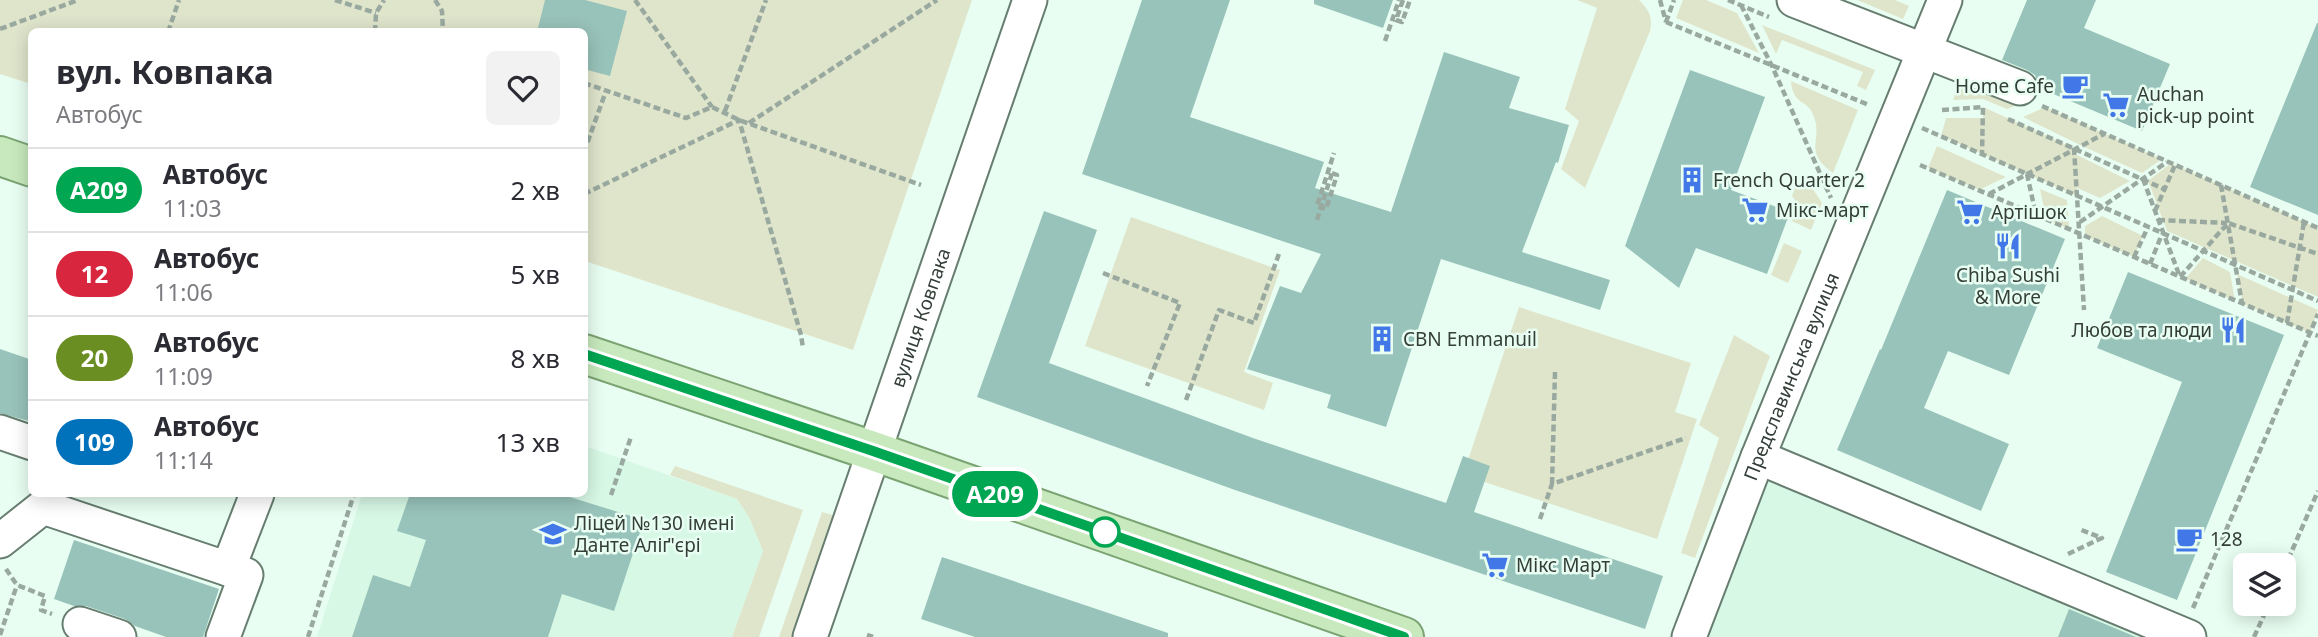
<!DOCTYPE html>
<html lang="uk">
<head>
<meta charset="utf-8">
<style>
	:root { --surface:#fff; --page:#f2f2f3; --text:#2b2b33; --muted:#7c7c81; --line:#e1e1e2 }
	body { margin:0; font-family:"Noto Sans",sans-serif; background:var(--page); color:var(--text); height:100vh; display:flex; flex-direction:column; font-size:26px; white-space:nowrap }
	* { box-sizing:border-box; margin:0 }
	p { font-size:23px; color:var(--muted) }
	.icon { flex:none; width:38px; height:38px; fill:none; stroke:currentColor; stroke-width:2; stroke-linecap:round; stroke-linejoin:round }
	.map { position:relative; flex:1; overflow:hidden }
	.drawer { position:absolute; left:28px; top:28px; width:560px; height:469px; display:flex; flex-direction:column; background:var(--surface); border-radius:10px; box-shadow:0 4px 18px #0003 }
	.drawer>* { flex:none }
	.badge { padding:0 14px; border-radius:23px; font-size:24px; line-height:46px }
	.buttons { position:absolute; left:2233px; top:553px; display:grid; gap:14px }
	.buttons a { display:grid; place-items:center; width:63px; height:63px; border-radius:10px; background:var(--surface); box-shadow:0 4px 18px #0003; font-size:35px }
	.map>.badge { position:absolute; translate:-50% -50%; box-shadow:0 0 0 4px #fff }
	.round { display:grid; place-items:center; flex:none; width:74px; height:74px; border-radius:10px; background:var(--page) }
	.headline { display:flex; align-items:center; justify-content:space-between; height:119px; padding:0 28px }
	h1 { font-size:33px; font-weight:700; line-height:52px }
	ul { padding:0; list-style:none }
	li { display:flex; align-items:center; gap:21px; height:84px; padding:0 28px; border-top:2px solid var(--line) }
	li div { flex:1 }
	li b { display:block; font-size:26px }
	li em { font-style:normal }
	li .badge { min-width:77px; font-weight:700; text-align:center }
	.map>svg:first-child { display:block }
	.built { fill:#d7f8e5 }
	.green { fill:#dfe5cb }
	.building { fill:#98c3ba }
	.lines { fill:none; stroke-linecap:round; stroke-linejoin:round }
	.minor-casing { stroke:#667d70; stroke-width:37 }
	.major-casing { stroke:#7ba372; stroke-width:42 }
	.path { stroke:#99a9a0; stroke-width:4.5; stroke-dasharray:7 3.5; stroke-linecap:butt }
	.minor { stroke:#fff; stroke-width:33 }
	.major { stroke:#c7e9bd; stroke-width:38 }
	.path-bridge { stroke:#99a9a0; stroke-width:4.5; stroke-dasharray:7 3.5; stroke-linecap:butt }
	.line-casing { stroke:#fff; stroke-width:16 }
	.line { stroke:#00a651; stroke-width:10 }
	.stop-dot { fill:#fff; stroke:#00a651; stroke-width:3.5 }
	.labels { text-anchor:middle; stroke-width:5; stroke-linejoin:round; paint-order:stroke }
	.poi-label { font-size:19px; fill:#343e38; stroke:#e9fef2; text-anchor:start }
	.street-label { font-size:19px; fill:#343e38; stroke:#e9fef2 }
</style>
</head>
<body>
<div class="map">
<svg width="2318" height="637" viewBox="0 0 2318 637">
	<rect width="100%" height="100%" fill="#e9fef2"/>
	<!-- built -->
	<path class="built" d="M585,446L737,499L749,517L763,551L732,637H317L362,494H584Z
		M1765,475L2148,637H1701Z"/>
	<!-- green -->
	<path class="green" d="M0,0H972L853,350L585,261L584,32H32L31,84L0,74Z
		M1577,0H1639C1649,10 1653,17 1650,31L1585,188L1561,169L1579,121L1565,109L1597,8Z
		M1683,0H1706L1737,13L1759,53L1676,18Z
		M1857,0H1895L1909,6L1903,19Z
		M1762,25L1875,70L1866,90L1857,86L1863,72L1782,40L1776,54Z
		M1964,72L2029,101L2007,109L1983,99L1953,100Z
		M1791,81L1858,110L1833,173C1802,150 1823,141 1814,117C1808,98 1793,107 1791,81Z
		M1983,107L2074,148L2075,154L2130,181L2100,198L2077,188V196L1941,136L1946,118H1983Z
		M2045,107L2162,159L2142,173L2080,145L2023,117Z
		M1937,146L2006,177L1979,190L1928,168Z
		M2171,163L2318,228V297L2167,231L2148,181Z
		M1807,180L1822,203L1811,230L1792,221L1798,204L1792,196L1796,185Z
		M2040,189L2067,200L2069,229L2046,219Z
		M2102,216L2143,236L2134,257L2085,236V226Z
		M1131,217L1280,270L1244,372L1273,383L1264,410L1085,346Z
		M1784,243L1802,251L1788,283L1771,275Z
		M2203,258L2230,272L2235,301L2185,279Z
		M2237,274L2318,310L2310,333L2243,304Z
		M1519,307L1691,363L1675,412L1697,419L1657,539L1463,475Z
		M1734,335L1770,356L1695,558L1681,553L1719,438L1699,425Z
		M675,466L803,510L759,637H732L763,551L749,517L737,499L670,475Z
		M822,512L836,516L795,637H779Z"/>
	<!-- building -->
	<path class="building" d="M545,0H585L627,11L610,76L584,69V32H537Z
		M1142,0H1230L1190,117L1324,162L1315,188L1391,212L1444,52L1520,77L1509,108L1569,125L1558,163L1556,162L1522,252L1610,280L1600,310L1441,259L1386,427L1327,408L1331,395L1247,369L1280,286L1301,293L1321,254L1082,174Z
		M1314,0H1393L1383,28L1314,4Z
		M2027,0H2096L2084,28L2170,64L2142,131L2039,88L2035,75L2027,70L2002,60Z
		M2317,23H2318V215L2250,187Z
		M1690,70L1765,97L1731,190L1790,212L1767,274L1696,248L1679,288L1625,246Z
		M1947,190L2065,239L2009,375L1948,351L1924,408L2009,444L1981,511L1837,450L1880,349L1881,350Z
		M1044,211L1097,230L1049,363L1253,438L1446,503L1463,456L1490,466L1474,512L1663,576L1645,629L1235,490L977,397Z
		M2128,272L2284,335L2177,600L2106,572L2182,382L2097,348Z
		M0,349L32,360V422L0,413Z
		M410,494H560L644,520L614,611L562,594L548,637H352L373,575L410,587L426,540L397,531Z
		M74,540L219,589L203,637H166L135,626L125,619L86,606H74L54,599Z
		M942,557L1168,633V637H975L921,619Z
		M2069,609L2136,637H2058Z"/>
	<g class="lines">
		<!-- minor casing -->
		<g class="minor-casing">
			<g id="minor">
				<path d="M1794,0L2020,88"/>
				<path d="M0,432L32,443"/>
				<path d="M1758,457L2189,637"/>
				<path d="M0,541L43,507L228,569L257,494"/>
				<path d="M80,624L119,637"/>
				<path d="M223,637L246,575L228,569"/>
				<path id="s1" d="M810,637L1030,0"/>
				<path id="s2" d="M1689,637L1758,457L1945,0"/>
			</g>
		</g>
		<!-- major casing -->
		<g class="major-casing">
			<path id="major" d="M0,156L32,167
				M584,354L873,451L1404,637"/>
		</g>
		<!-- path -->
		<path class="path" d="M335,0L376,13
			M435,0L442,11L443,32
			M635,0L712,107
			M1403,0L1396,20L1402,22L1410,0
			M1660,0L1666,22
			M1728,0L1769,17
			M1741,5L1772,66L1831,198
			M1666,22L1869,105
			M1666,22L1674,0
			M0,29L78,0
			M168,32L179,0
			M375,32L376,13L384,0
			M1385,41L1399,0
			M584,83L686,118L712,107L739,120L921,185
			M2042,106L2318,228
			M1942,110L1983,107L1982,154
			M725,111L766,0
			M2008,119L2164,189
			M749,123L937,0
			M1922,128L2318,301
			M2074,148L2084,310
			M584,152L606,91
			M1920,165L2318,336
			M2027,174L2036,215
			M2143,179L2180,277L2228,223L2318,254
			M2221,185L2242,303
			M584,194L739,120L801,335L803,348
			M1989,194L2104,134
			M2155,211L2175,165
			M1317,220L1332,173
			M2158,220L2227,223
			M2080,222L2167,162
			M2134,257L2148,227
			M2150,264L2162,234
			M1103,273L1180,303L1147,386
			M2287,323L2304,222
			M1186,400L1219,310L1254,323L1280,251
			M1552,484L1555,372
			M611,495L631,437
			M1540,519L1552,484L1686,438
			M2068,554L2102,538L2079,529
			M6,569L17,585L45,596L41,610L52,614
			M2284,569L2318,491
			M2193,608L2318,314
			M0,635L17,585
			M867,635L873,637
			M308,637L354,494
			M2254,637L2269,604"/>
		<!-- minor -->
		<use href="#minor" class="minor"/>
		<!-- major -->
		<use href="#major" class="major"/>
		<!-- path-bridge -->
		<path class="path-bridge" d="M1332,173L1337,175L1326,209L1317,206L1334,153"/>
	</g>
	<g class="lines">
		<!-- line casing -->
		<g class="line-casing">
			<path id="line" d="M584,354L873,451L1404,637"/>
		</g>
		<!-- line -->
		<use href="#line" class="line"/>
	</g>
	<!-- icons -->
	<defs>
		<g id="cafe-bare" transform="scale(2.1)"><path d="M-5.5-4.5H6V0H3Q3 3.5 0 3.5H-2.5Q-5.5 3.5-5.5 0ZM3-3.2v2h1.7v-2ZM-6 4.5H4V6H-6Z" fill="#4177e7" stroke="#e9fef2" stroke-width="2.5" paint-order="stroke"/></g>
		<g id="supermarket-bare" transform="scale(2.1)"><path d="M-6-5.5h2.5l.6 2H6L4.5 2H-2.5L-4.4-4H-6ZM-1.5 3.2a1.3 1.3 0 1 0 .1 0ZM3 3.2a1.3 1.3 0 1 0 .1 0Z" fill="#4177e7" stroke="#e9fef2" stroke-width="2.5" paint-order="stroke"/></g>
		<g id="building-bare" transform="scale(2.1)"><path d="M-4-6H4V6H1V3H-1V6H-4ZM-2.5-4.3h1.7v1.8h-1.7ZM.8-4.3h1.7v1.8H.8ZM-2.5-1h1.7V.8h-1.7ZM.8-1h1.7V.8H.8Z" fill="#4177e7" stroke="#e9fef2" stroke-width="2.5" paint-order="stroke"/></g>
		<g id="restaurant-bare" transform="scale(2.1)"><path d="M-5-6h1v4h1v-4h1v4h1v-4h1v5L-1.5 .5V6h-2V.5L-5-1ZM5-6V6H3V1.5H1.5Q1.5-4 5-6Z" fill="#4177e7" stroke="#e9fef2" stroke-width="2.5" paint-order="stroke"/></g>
		<g id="school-bare" transform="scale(2.1)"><path d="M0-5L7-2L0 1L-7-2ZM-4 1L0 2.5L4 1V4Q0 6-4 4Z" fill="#4177e7" stroke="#e9fef2" stroke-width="2.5" paint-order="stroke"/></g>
	</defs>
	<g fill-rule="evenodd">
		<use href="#cafe-bare" x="2075" y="86"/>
		<use href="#supermarket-bare" x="2116" y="105"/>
		<use href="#building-bare" x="1692" y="180"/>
		<use href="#supermarket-bare" x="1755" y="210"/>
		<use href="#supermarket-bare" x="1970" y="212"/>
		<use href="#restaurant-bare" x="2008" y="246"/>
		<use href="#restaurant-bare" x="2233" y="330"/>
		<use href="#building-bare" x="1382" y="339"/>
		<use href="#school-bare" x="553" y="534"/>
		<use href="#cafe-bare" x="2189" y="539"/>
		<use href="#supermarket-bare" x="1495" y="565"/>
	</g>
	<!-- markers -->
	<circle class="stop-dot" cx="1105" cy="532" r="14"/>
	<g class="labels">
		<!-- poi labels -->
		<g class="poi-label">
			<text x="2054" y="93" text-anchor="end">Home Cafe</text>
			<text x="2137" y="101">Auchan<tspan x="2137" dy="22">pick-up point</tspan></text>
			<text x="1713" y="187">French Quarter 2</text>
			<text x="1776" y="217">Мікс-март</text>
			<text x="1991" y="219">Артішок</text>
			<text x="2008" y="282" text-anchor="middle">Chiba Sushi<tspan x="2008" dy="22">&amp; More</tspan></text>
			<text x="2212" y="337" text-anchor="end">Любов та люди</text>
			<text x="1403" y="346">CBN Emmanuil</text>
			<text x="574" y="530">Ліцей №130 імені<tspan x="574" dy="22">Данте Аліґ'єрі</tspan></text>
			<text x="2210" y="546">128</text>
			<text x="1516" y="572">Мікс Март</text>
		</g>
		<!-- street labels -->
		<g class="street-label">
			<text dy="7" stroke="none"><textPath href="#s1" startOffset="338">вулиця Ковпака</textPath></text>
			<text dy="7" stroke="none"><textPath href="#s2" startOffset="280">Предславинська вулиця</textPath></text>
		</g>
	</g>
</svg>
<div class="buttons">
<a><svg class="icon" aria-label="layers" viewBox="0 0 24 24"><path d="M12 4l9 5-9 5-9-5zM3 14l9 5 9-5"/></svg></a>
</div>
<b class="badge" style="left:995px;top:494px;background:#00a651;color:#fff">А209</b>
<section class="drawer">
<div class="headline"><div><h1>вул. Ковпака</h1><p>Автобус</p></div><a class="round"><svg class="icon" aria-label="heart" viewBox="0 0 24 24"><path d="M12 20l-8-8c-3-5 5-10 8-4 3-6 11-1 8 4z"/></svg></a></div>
<ul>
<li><span class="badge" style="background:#00a651;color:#fff">А209</span><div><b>Автобус</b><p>11:03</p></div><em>2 хв</em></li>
<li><span class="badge" style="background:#d7263d;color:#fff">12</span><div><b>Автобус</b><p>11:06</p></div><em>5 хв</em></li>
<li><span class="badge" style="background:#6b8e23;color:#fff">20</span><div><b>Автобус</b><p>11:09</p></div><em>8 хв</em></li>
<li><span class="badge" style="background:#0072bc;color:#fff">109</span><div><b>Автобус</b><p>11:14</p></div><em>13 хв</em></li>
</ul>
</section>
</div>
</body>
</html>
